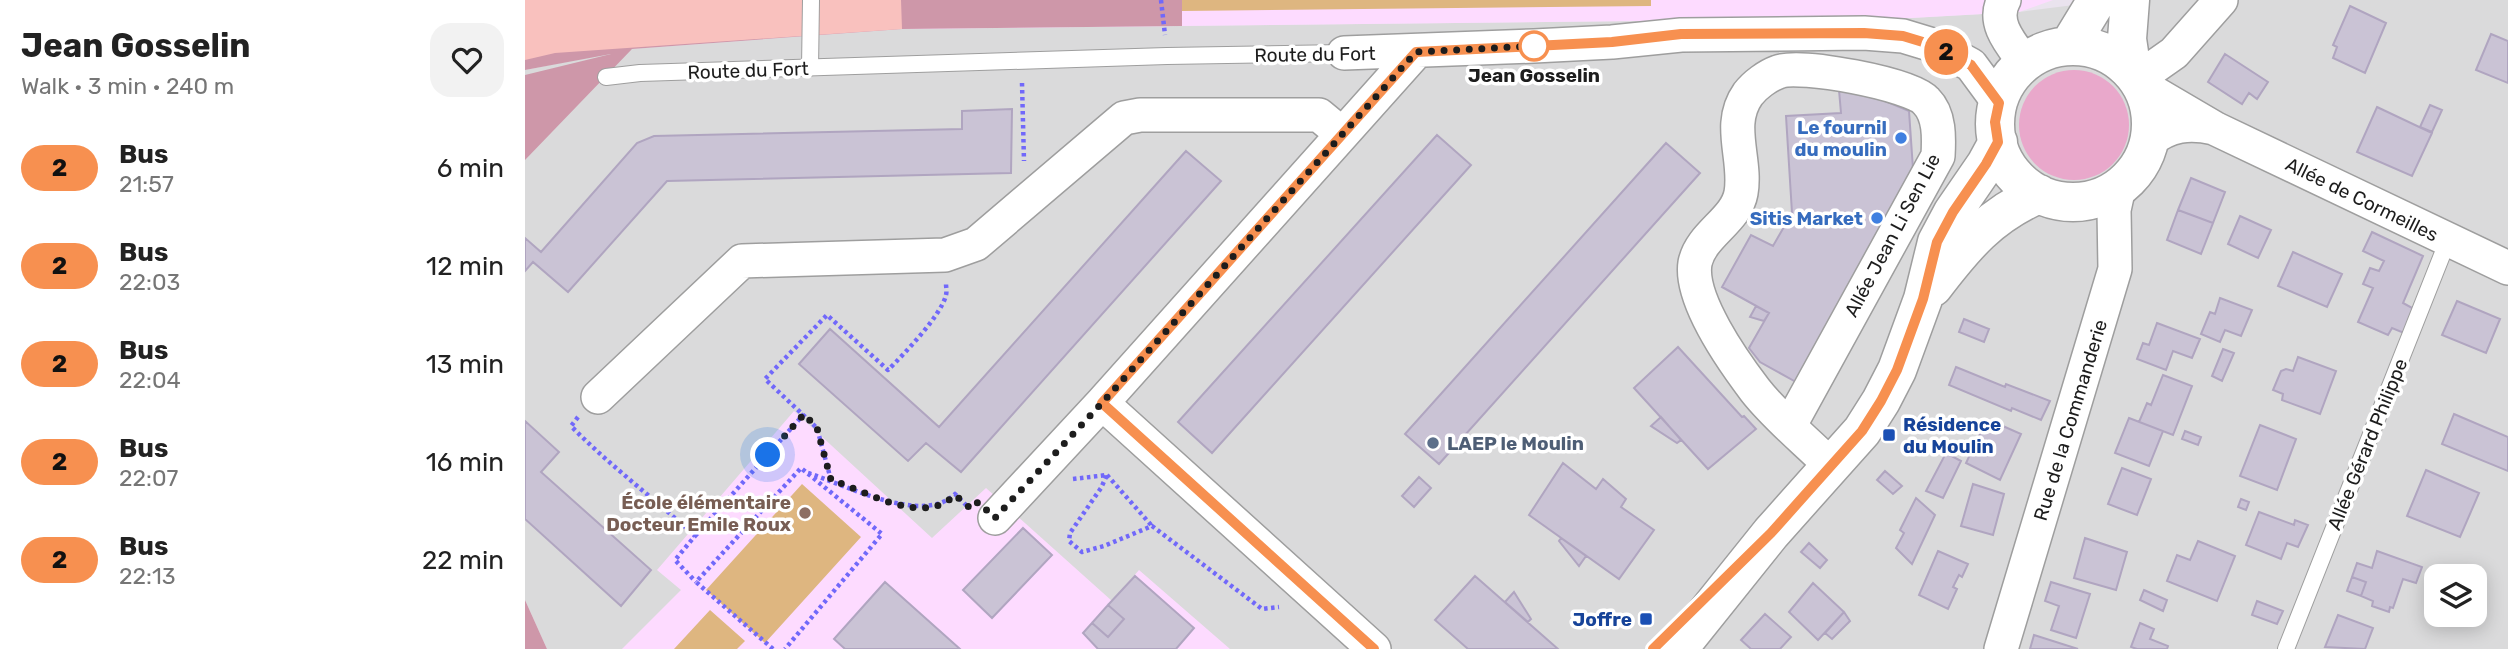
<!DOCTYPE html>
<html lang="en">
<head>
<meta charset="utf-8">
<style>
	:root { --surface:#fff; --page:#f2f2f2; --text:#222; --muted:#767676 }
	body { margin:0; font-family:Rubik,sans-serif; background:var(--page); color:var(--text); height:100vh; display:flex; flex-direction:column; font-size:26px; white-space:nowrap }
	* { box-sizing:border-box; margin:0 }
	p { font-size:23px; color:var(--muted) }
	.icon { flex:none; width:38px; height:38px; fill:none; stroke:currentColor; stroke-width:2; stroke-linecap:round; stroke-linejoin:round }
	.map { position:relative; flex:1; overflow:hidden }
	.sheet { display:flex; flex-direction:column; background:var(--surface); width:525px }
	.sheet>* { flex:none }
	.badge { padding:0 14px; border-radius:23px; font-size:24px; line-height:46px }
	.controls { position:absolute; left:1899px; top:564px; display:grid; gap:14px }
	.controls a { display:grid; place-items:center; width:63px; height:63px; border-radius:14px; background:var(--surface); box-shadow:0 4px 18px #0003; font-size:35px }
	.you { position:absolute; width:35px; height:35px; margin:-18px; border:5px solid #fff; border-radius:50%; background:#1a73e8; box-shadow:0 0 0 10px #1a73e833 }
	.map>.badge { position:absolute; translate:-50% -50%; box-shadow:0 0 0 4px #fff }
	.round { display:grid; place-items:center; flex:none; width:74px; height:74px; border-radius:21px; background:var(--page) }
	.head { display:flex; align-items:center; justify-content:space-between; height:119px; padding:0 21px }
	h1 { font-size:33px; font-weight:700; line-height:52px }
	ul { padding:0; list-style:none }
	li { display:flex; align-items:center; gap:21px; height:98px; padding:0 21px }
	li div { flex:1 }
	li b { display:block; font-size:26px }
	li em { font-style:normal }
	li .badge { min-width:77px; font-weight:700; text-align:center }
	main { display:flex; flex:1; min-height:0 }
	.map>svg:first-child { display:block }
	.residential { fill:#dadadb; fill-rule:evenodd }
	.education { fill:#fddbff }
	.grass { fill:#e9a8cb }
	.forest { fill:#ce97a9 }
	.park { fill:#f9c1be }
	.pitch { fill:#deb680 }
	.building { fill:#cac3d5; stroke:#b0a5c0; stroke-width:2 }
	.lines { fill:none; stroke-linecap:round; stroke-linejoin:round }
	.service-casing { stroke:#9e9e9e; stroke-width:18 }
	.minor-casing { stroke:#9e9e9e; stroke-width:36 }
	.tertiary-casing { stroke:#9e9e9e; stroke-width:41 }
	.path { stroke:#7168fa; stroke-width:4.5; stroke-dasharray:3.5 3.5; stroke-linecap:butt }
	.service { stroke:#fff; stroke-width:16 }
	.minor { stroke:#fff; stroke-width:33 }
	.tertiary { stroke:#fff; stroke-width:38 }
	.line-casing { stroke:#fff; stroke-width:16 }
	.line { stroke:#f79050; stroke-width:10 }
	.walk { stroke:#1d1d1d; stroke-width:7; stroke-dasharray:0 12.6 }
	.stop-dot { fill:#fff; stroke:#f79050; stroke-width:3.5 }
	.shop-dot { fill:#3f7fe0; stroke:#fff; stroke-width:2.5 }
	.transit-dot { fill:#1a4fb4; stroke:#fff; stroke-width:2.5 }
	.service-dot { fill:#5c6f8a; stroke:#fff; stroke-width:2.5 }
	.education-dot { fill:#8d6e63; stroke:#fff; stroke-width:2.5 }
	.labels { text-anchor:middle; stroke-width:7; stroke-linejoin:round; paint-order:stroke }
	.street-label { font-size:19px; fill:#1d1d1d; stroke:#fff }
	.stop-label { font-size:19px; font-weight:bold; fill:#1d1d1d; stroke:#fff }
	.shop-label { font-size:19px; font-weight:bold; fill:#366cbe; stroke:#fff; text-anchor:end }
	.transit-label { font-size:19px; font-weight:bold; fill:#164399; stroke:#fff; text-anchor:start }
	.service-label { font-size:19px; font-weight:bold; fill:#4e5e75; stroke:#fff; text-anchor:start }
	.education-label { font-size:19px; font-weight:bold; fill:#785e54; stroke:#fff; text-anchor:end }
</style>
</head>
<body>
<main>
<section class="sheet">
<div class="head"><div><h1>Jean Gosselin</h1><p>Walk · 3 min · 240 m</p></div><a class="round"><svg class="icon" aria-label="heart" viewBox="0 0 24 24"><path d="M12 20l-8-8c-3-5 5-10 8-4 3-6 11-1 8 4z"/></svg></a></div>
<ul>
<li><span class="badge" style="background:#f79050;color:#111">2</span><div><b>Bus</b><p>21:57</p></div><em>6 min</em></li>
<li><span class="badge" style="background:#f79050;color:#111">2</span><div><b>Bus</b><p>22:03</p></div><em>12 min</em></li>
<li><span class="badge" style="background:#f79050;color:#111">2</span><div><b>Bus</b><p>22:04</p></div><em>13 min</em></li>
<li><span class="badge" style="background:#f79050;color:#111">2</span><div><b>Bus</b><p>22:07</p></div><em>16 min</em></li>
<li><span class="badge" style="background:#f79050;color:#111">2</span><div><b>Bus</b><p>22:13</p></div><em>22 min</em></li>
</ul>
</section>
<div class="map">
<svg width="1983" height="649" viewBox="0 0 1983 649">
	<rect width="100%" height="100%" fill="#eae3ee"/>
	<!-- residential -->
	<path class="residential" d="M1589,0H1983V649H22L0,600V70L107,49L377,29L1386,18L1494,12ZM1911,576H1950V614H1911Z"/>
	<!-- education -->
	<path class="education" d="M376,0H1528L1494,12L1386,18L377,29Z
		M269,411L407,538L461,488L587,601L614,570L705,649H97L156,590L132,570Z"/>
	<!-- grass -->
	<path class="grass" d="M1494 125a55 55 0 1 1 110 0a55 55 0 1 1-110 0Z"/>
	<!-- forest -->
	<path class="forest" d="M0,0H657V26L377,29L107,49L0,160V75L86,54L0,70Z
		M0,600L22,649H0Z"/>
	<!-- park -->
	<path class="park" d="M0,0H376L377,29L30,53L0,60Z"/>
	<!-- pitch -->
	<path class="pitch" d="M657,0H1126V6L657,11Z
		M277,484L336,537L240,643L181,590Z
		M185,610L220,641L212,649H149Z"/>
	<!-- building -->
	<path class="building" d="M1825,6L1861,23L1840,73L1808,58L1812,47L1808,45Z
		M1966,34L1983,41V83L1951,70Z
		M1700,54L1743,82L1732,99L1724,93L1717,104L1683,82Z
		M1314,90L1353,98L1384,111L1388,169L1271,382L1235,362L1224,348L1244,313L1197,287L1226,235L1248,246L1267,213L1261,116L1316,113Z
		M1905,105L1917,110L1907,132L1895,127Z
		M1852,107L1907,133L1887,176L1832,152Z
		M487,109L486,173L142,181L43,292L8,262L0,271V238L16,252L112,143L129,136L437,129V111Z
		M912,135L946,165L687,453L653,422Z
		M1141,143L1175,173L914,464L880,434Z
		M661,151L696,181L436,472L401,443L383,461L274,364L305,329L414,427Z
		M1666,178L1700,192L1688,223L1653,210Z
		M1653,210L1688,223L1676,254L1642,240Z
		M1715,216L1746,230L1733,258L1703,244Z
		M1847,232L1898,256L1878,303L1889,309L1879,333L1867,328L1863,335L1833,322L1848,288L1838,284L1845,268L1854,271L1859,261L1838,251Z
		M1768,252L1817,274L1802,307L1753,286Z
		M1695,298L1727,310L1716,336L1700,330L1695,342L1676,334L1685,312L1690,314Z
		M1932,301L1975,319L1961,353L1917,335Z
		M1231,306L1244,313L1239,321L1225,317Z
		M1439,319L1464,329L1459,342L1434,332Z
		M1632,323L1675,339L1667,358L1648,351L1641,370L1612,359L1618,343L1624,345Z
		M1153,347L1217,417L1219,416L1231,429L1183,469L1109,388Z
		M1698,349L1709,353L1697,381L1687,376Z
		M1773,357L1811,371L1795,414L1757,400L1758,394L1748,390L1756,371L1761,369L1768,371Z
		M1431,367L1480,387L1481,384L1525,401L1516,420L1487,408L1486,411L1424,385Z
		M1638,375L1667,386L1648,435L1614,422L1622,403L1626,405Z
		M1929,414L1983,437V471L1917,444Z
		M1136,417L1156,440L1152,443L1126,426Z
		M1604,418L1638,431L1624,466L1590,453Z
		M1462,419L1496,434L1475,480L1441,463Z
		M0,421L34,452L16,472L126,570L96,606L0,519Z
		M1735,425L1771,439L1752,490L1715,476Z
		M1660,431L1676,437L1673,445L1657,439Z
		M1421,453L1436,461L1418,498L1401,491Z
		M1038,463L1071,489L1078,479L1101,499L1096,507L1129,530L1094,579L1004,515Z
		M1597,468L1626,479L1612,515L1583,504Z
		M1901,470L1954,493L1935,537L1882,516Z
		M1360,471L1377,486L1368,494L1352,480Z
		M894,477L906,488L889,507L877,496Z
		M1448,484L1479,494L1468,535L1436,526Z
		M1391,498L1410,515L1387,564L1371,548L1379,533L1375,530Z
		M1716,499L1724,502L1721,510L1713,507Z
		M1734,512L1769,525L1770,520L1783,525L1773,547L1762,543L1756,559L1721,545Z
		M498,528L527,555L467,618L438,590Z
		M1036,538L1061,556L1054,566L1034,541Z
		M1560,538L1602,552L1591,590L1549,578Z
		M1673,541L1710,556L1692,601L1642,581L1652,555L1665,560Z
		M1284,543L1302,560L1295,568L1276,552Z
		M1413,551L1443,564L1437,577L1434,575L1428,587L1432,589L1423,609L1394,595Z
		M1852,551L1897,567L1891,583L1878,579L1868,608L1865,607L1864,612L1847,606L1848,601L1836,596L1841,582L1827,577L1832,563L1847,568Z
		M610,576L669,628L651,649H573L558,633L567,623L583,637L599,619L583,605Z
		M950,576L1033,649H943L910,620Z
		M1827,577L1841,582L1836,596L1822,591Z
		M360,582L435,649H320L309,639Z
		M1526,582L1565,594L1551,638L1526,630L1534,606L1520,601Z
		M1288,583L1319,612L1293,640L1264,612Z
		M1619,590L1642,600L1638,611L1615,600Z
		M989,592L1006,619L1003,622L980,602Z
		M1732,601L1758,611L1752,624L1727,615Z
		M583,605L599,619L583,637L567,623Z
		M1319,612L1325,621L1307,639L1300,633Z
		M1240,614L1266,637L1255,649H1226L1216,640Z
		M1813,615L1848,628L1840,649L1800,647Z
		M1615,623L1629,629L1625,639L1643,646L1642,649H1612L1606,647Z
		M1509,635L1553,649H1505Z"/>
	<g class="lines">
		<!-- service casing -->
		<g class="service-casing">
			<path id="service" d="M285,68L286,0
				M81,77L115,73L642,56L819,53
				M1761,649L1923,240"/>
		</g>
		<!-- minor casing -->
		<g class="minor-casing">
			<path id="minor" d="M1479,0C1466,23 1487,45 1500,63
				M819,53L1009,46L1087,42L1156,35L1339,33L1378,36L1411,46L1446,65L1474,103
				M1612,79L1649,53L1696,0
				M1616,85L1691,129L1983,268
				M1624,141C1644,125 1664,122 1689,128
				M73,397L217,261L420,255L451,244L599,118L615,115H794L817,134
				M577,403L849,649
				M1265,425L1413,156C1414,138 1415,115 1401,101C1386,84 1274,63 1253,72C1242,76 1230,85 1223,94C1201,125 1222,159 1216,193C1211,221 1176,234 1170,263C1164,299 1208,361 1230,390C1251,417 1281,441 1305,465
				M470,518L577,403L891,52
				M1476,649L1590,269L1589,210L1594,187"/>
		</g>
		<!-- tertiary casing -->
		<g class="tertiary-casing">
			<path id="tertiary" d="M1605,0L1602,39L1607,73
				M1544,46L1572,0
				M1470 124a78 78 0 1 1 156 0a78 78 0 1 1-156 0Z
				M1408,287C1440,245 1465,215 1514,194
				M1153,649L1246,533L1337,431L1356,401L1372,370L1398,299L1412,242L1428,212L1461,164L1473,142"/>
		</g>
		<!-- path -->
		<path class="path" d="M636,0L640,35
			M497,83L499,161
			M53,417L46,426C85,466 129,498 170,536L150,560L171,582
			M283,473C321,485 398,526 430,494L442,506
			M582,475L627,526
			M548,479L582,475L576,488L545,533L544,541L557,552L579,546L627,526L737,609L754,607
			M306,480L292,428L240,379L302,315L363,370C378,355 416,316 421,295C422,291 421,287 421,284
			M170,536L279,414
			M248,649L171,582L276,468L357,534L260,649"/>
		<!-- service -->
		<use href="#service" class="service"/>
		<!-- minor -->
		<use href="#minor" class="minor"/>
		<!-- tertiary -->
		<use href="#tertiary" class="tertiary"/>
	</g>
	<g class="lines">
		<!-- line casing -->
		<g class="line-casing">
			<path id="line" d="M849,649L577,403L891,52L1087,42L1156,34L1339,33L1378,36L1411,46L1446,65L1474,103L1470,122L1473,142L1461,164L1428,212L1412,242L1398,299L1372,370L1356,401L1337,431L1246,533L1128,649"/>
		</g>
		<!-- line -->
		<use href="#line" class="line"/>
		<!-- walk -->
		<path class="walk" d="M243,455L279,414L292,428L306,480C342,491 397,527 430,495L446,509L453,502L470,518L577,403L891,52L1009,46"/>
	</g>
	<!-- markers -->
	<circle class="stop-dot" cx="1009" cy="46" r="14"/>
	<g class="shop-dot">
		<circle cx="1376" cy="138" r="7"/>
		<circle cx="1352" cy="218" r="7"/>
	</g>
	<g class="transit-dot">
		<rect x="1357" y="428" width="14" height="14" rx="3.5"/>
		<rect x="1114" y="612" width="14" height="14" rx="3.5"/>
	</g>
	<circle class="service-dot" cx="908" cy="443" r="7"/>
	<circle class="education-dot" cx="280" cy="513" r="7"/>
	<g class="labels">
		<!-- street labels -->
		<g class="street-label">
			<text transform="translate(790 54) rotate(-1)" y="7">Route du Fort</text>
			<text transform="translate(223 70) rotate(-2)" y="7">Route du Fort</text>
			<text transform="translate(1837 199) rotate(26)" y="7">Allée de Cormeilles</text>
			<text transform="translate(1367 235) rotate(-62)" y="7">Allée Jean Li Sen Lie</text>
			<text transform="translate(1545 420) rotate(-73)" y="7">Rue de la Commanderie</text>
			<text transform="translate(1842 444) rotate(-68)" y="7">Allée Gérard Philippe</text>
		</g>
		<!-- stop labels -->
		<g class="stop-label">
			<text x="1009" y="82">Jean Gosselin</text>
		</g>
		<!-- shop labels -->
		<g class="shop-label">
			<text x="1362" y="134">Le fournil<tspan x="1362" dy="22">du moulin</tspan></text>
			<text x="1338" y="225">Sitis Market</text>
		</g>
		<!-- transit labels -->
		<g class="transit-label">
			<text x="1378" y="431">Résidence<tspan x="1378" dy="22">du Moulin</tspan></text>
			<text x="1107" y="626" text-anchor="end">Joffre</text>
		</g>
		<!-- service labels -->
		<g class="service-label">
			<text x="922" y="450">LAEP le Moulin</text>
		</g>
		<!-- education labels -->
		<g class="education-label">
			<text x="266" y="509">École élémentaire<tspan x="266" dy="22">Docteur Emile Roux</tspan></text>
		</g>
	</g>
</svg>
<div class="controls">
<a><svg class="icon" aria-label="layers" viewBox="0 0 24 24"><path d="M12 4l9 5-9 5-9-5zM3 14l9 5 9-5"/></svg></a>
</div>
<div class="you" style="left:243px;top:455px"></div>
<b class="badge" style="left:1421px;top:52px;background:#f79050;color:#111">2</b>
</div>
</main>
</body>
</html>
